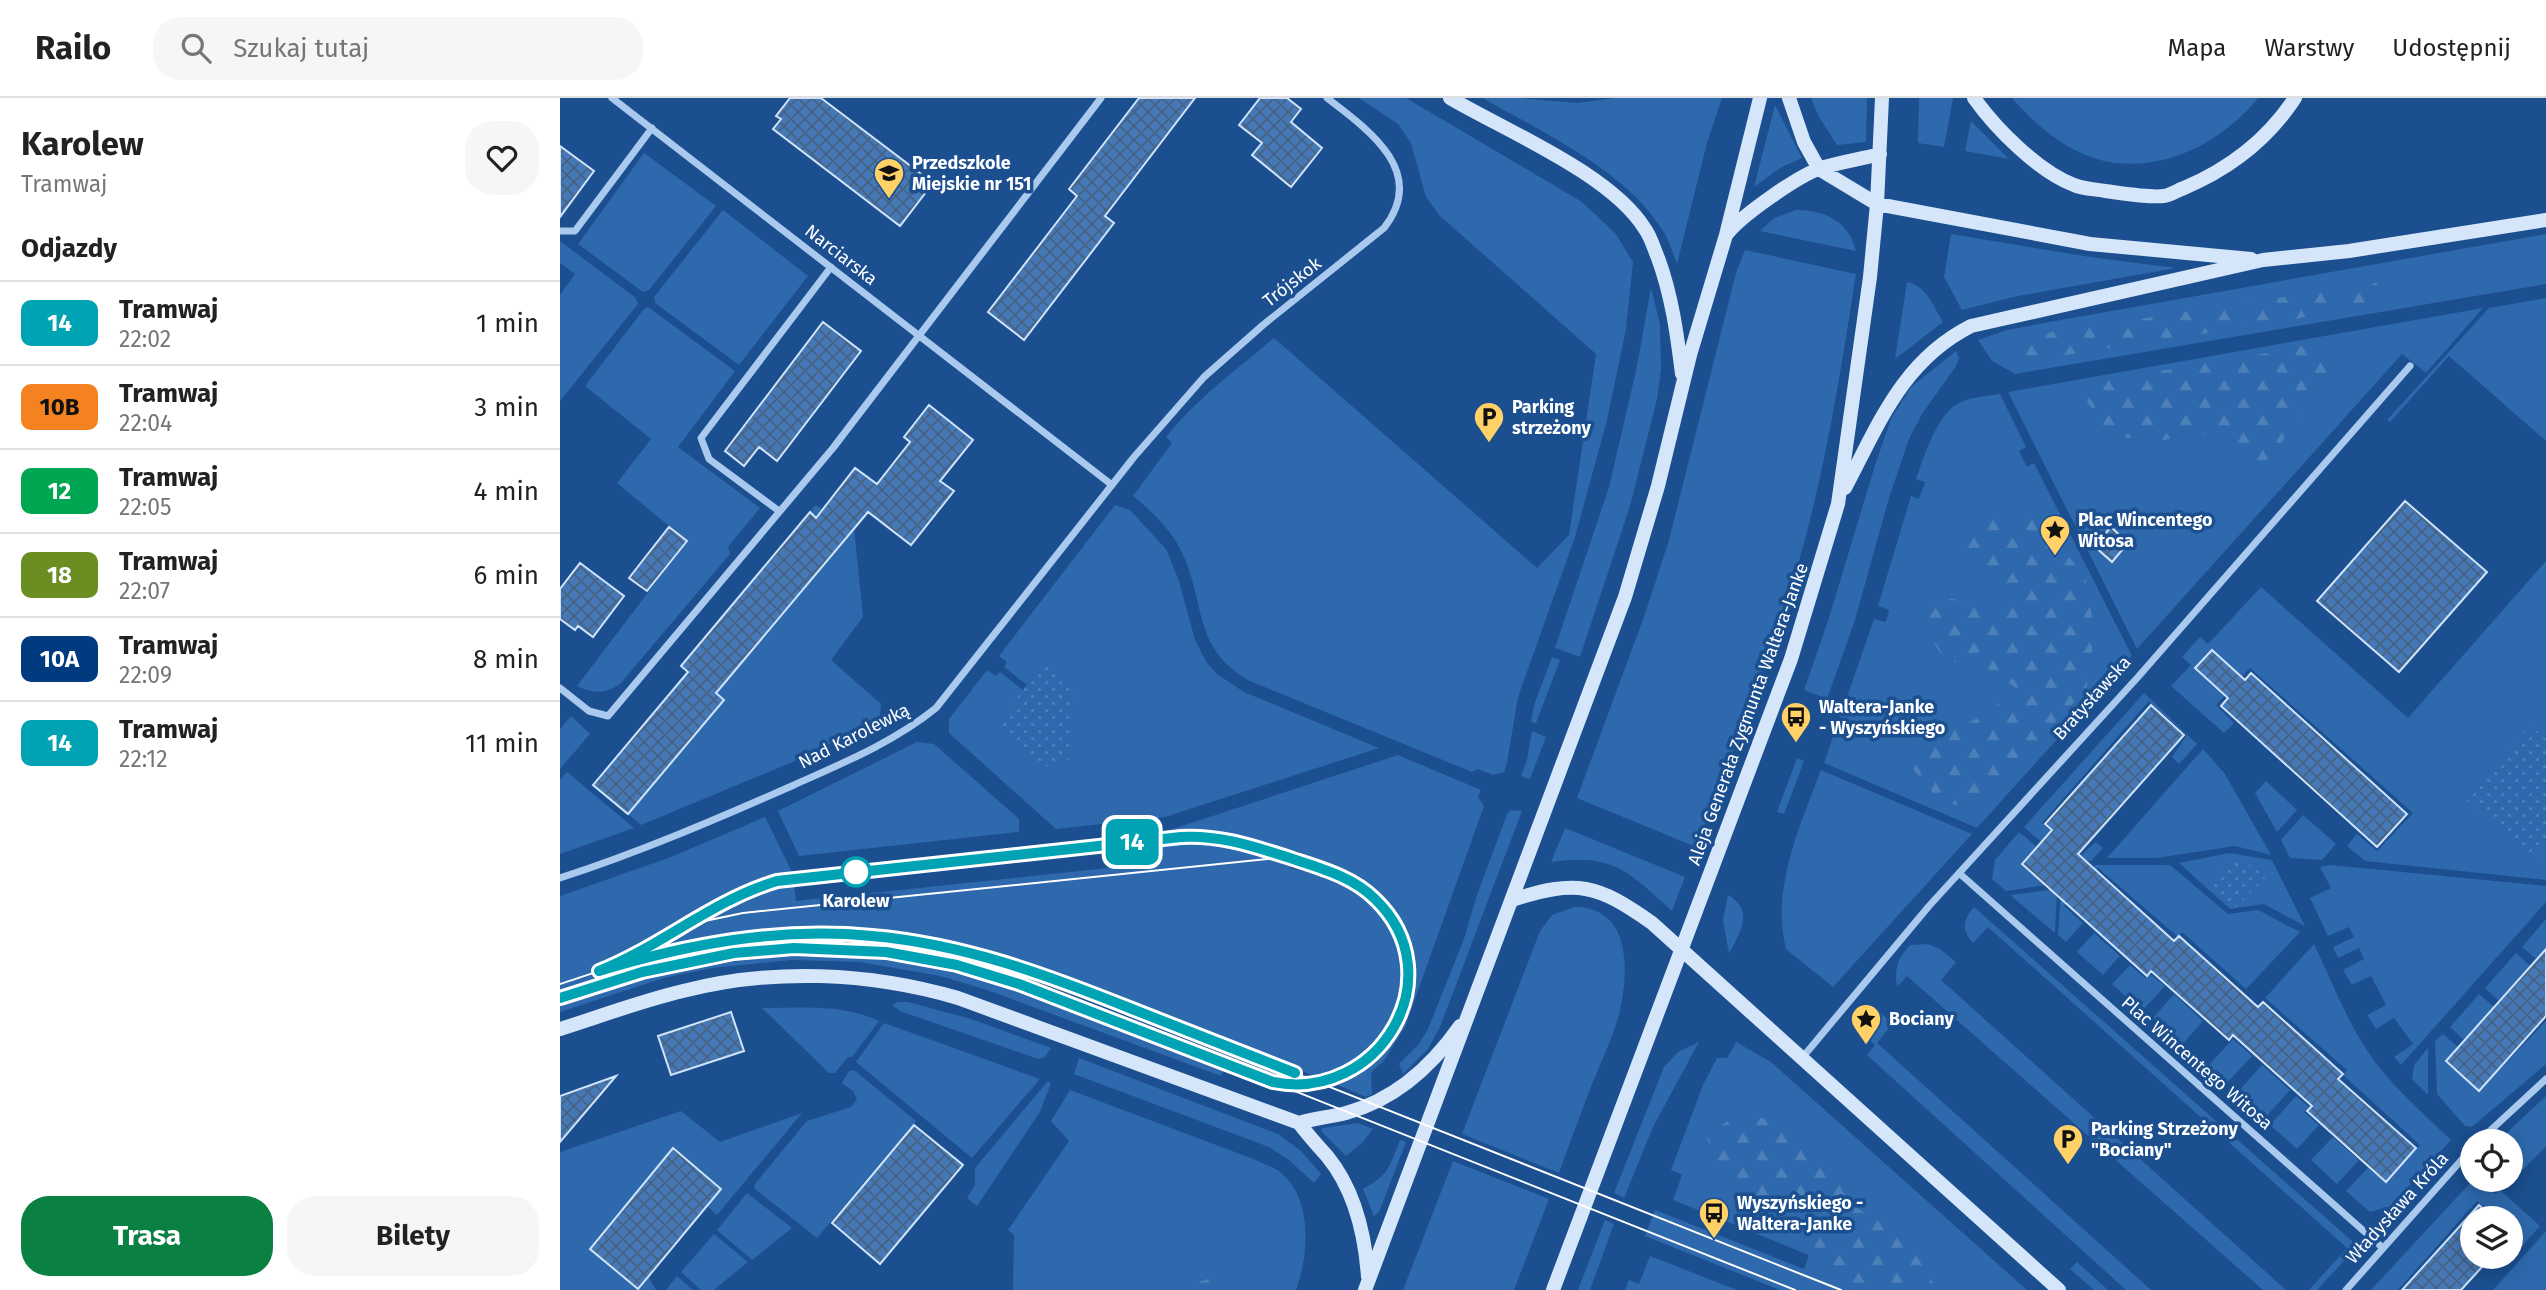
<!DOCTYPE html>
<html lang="pl">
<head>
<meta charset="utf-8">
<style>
	:root { --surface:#fff; --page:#f6f6f6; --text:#222; --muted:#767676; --line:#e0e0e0; --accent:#0b8043 }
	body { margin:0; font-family:"Fira Sans",sans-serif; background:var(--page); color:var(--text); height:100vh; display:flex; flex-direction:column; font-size:26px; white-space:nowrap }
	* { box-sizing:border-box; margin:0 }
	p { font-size:23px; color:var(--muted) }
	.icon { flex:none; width:38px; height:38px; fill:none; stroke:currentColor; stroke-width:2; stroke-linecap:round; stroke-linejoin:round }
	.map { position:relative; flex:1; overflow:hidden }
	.sheet { display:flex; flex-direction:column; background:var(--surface); width:560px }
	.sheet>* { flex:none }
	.badge { padding:0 14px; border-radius:10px; font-size:24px; line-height:46px }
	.buttons { position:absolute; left:1900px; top:1031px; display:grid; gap:14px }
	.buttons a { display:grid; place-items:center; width:63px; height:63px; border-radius:50%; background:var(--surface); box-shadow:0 4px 18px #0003; font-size:35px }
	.map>.badge { position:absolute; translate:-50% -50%; box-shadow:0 0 0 4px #fff }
	h2 { padding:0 21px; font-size:26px; line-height:63px }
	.round { display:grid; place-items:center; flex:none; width:74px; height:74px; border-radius:28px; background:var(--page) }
	.summary { display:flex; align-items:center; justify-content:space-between; height:119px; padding:0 21px }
	h1 { font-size:33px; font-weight:700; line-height:52px }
	.button { display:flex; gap:14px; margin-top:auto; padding:14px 21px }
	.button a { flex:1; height:80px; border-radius:28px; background:var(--accent); color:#fff; font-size:28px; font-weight:700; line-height:80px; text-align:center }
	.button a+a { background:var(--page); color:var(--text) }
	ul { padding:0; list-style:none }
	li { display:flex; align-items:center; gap:21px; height:84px; padding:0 21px; border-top:2px solid var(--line) }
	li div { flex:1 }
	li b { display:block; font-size:26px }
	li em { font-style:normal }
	li .badge { min-width:77px; font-weight:700; text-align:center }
	header { display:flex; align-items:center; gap:42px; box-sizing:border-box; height:98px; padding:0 35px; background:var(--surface); border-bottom:2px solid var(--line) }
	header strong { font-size:33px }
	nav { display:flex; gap:38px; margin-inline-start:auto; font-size:24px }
	.search { width:490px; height:63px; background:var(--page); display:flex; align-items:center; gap:18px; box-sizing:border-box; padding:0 24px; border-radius:28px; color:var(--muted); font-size:26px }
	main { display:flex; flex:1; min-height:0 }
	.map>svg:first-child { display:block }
	.grass { fill:#2e69ad; fill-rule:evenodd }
	.forest { fill:url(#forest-firs) }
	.park { fill:url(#park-dots) }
	.building { fill:url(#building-cross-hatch); stroke:#cfe3fa; stroke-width:2 }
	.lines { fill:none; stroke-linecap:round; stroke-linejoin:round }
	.street { stroke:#a9c9ee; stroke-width:7 }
	.secondary { stroke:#d6e6fa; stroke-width:14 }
	.tram { stroke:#fff; stroke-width:2 }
	.line-casing { stroke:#fff; stroke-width:16 }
	.line { stroke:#00a3b4; stroke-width:10 }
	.stop-dot { fill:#fff; stroke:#00a3b4; stroke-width:3.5 }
	.labels { text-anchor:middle; stroke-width:7; stroke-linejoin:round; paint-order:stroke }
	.poi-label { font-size:18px; font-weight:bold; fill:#fff; stroke:#1b4f8f; text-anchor:start }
	.street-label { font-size:18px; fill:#fff; stroke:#1b4f8f }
	.stop-label { font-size:18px; font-weight:bold; fill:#fff; stroke:#1b4f8f }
</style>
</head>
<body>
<header>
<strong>Railo</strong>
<div class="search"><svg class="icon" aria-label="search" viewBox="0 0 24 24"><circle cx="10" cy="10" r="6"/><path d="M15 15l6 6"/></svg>Szukaj tutaj</div>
<nav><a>Mapa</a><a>Warstwy</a><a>Udostępnij</a></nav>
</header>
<main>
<section class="sheet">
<div class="summary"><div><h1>Karolew</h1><p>Tramwaj</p></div><a class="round"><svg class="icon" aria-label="heart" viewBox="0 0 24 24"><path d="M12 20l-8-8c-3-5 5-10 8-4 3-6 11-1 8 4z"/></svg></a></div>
<h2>Odjazdy</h2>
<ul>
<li><span class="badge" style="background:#00a3b4;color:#fff">14</span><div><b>Tramwaj</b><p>22:02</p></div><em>1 min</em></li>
<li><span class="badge" style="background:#f58220;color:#111">10B</span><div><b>Tramwaj</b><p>22:04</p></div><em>3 min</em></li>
<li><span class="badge" style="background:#00a651;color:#fff">12</span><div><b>Tramwaj</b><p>22:05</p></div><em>4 min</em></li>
<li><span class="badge" style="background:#6b8e23;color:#fff">18</span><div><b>Tramwaj</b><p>22:07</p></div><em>6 min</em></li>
<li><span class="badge" style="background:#003b80;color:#fff">10A</span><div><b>Tramwaj</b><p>22:09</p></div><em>8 min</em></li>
<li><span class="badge" style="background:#00a3b4;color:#fff">14</span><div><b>Tramwaj</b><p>22:12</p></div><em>11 min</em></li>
</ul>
<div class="button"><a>Trasa</a><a>Bilety</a></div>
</section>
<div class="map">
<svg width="1986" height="1192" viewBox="0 0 1986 1192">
	<defs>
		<pattern id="forest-firs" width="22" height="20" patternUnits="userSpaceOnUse" patternTransform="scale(1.75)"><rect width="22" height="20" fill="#2e69ad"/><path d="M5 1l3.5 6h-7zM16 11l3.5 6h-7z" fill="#4d80b9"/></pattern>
		<pattern id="park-dots" width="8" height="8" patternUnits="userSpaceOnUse" patternTransform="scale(1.75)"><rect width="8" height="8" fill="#2e69ad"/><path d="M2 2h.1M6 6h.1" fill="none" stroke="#4d80b9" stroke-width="1.8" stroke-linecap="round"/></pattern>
		<pattern id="building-cross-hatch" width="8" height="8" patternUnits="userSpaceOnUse" patternTransform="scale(1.75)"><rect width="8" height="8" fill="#4478b7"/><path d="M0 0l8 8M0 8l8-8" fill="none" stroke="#486282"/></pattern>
	</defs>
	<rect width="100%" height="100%" fill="#1b4f8f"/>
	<!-- grass -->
	<path class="grass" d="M799,0H846L968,72L1022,104L1056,136L1073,164L1066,231L1047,322L1015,439L958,599L947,665L944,674L933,677L918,671L912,674L690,583C634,551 646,511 624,459C614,435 594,415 573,398L612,345L606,339C636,301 676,272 714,240L977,470L1009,437L1036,256L880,118L866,99L851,45L838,26Z
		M923,0H959L1017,5L1055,0H1162L1147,45L1117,166C1113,156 1110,145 1105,136C1068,73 985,36 923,0Z
		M1251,0H1307L1306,44L1277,47L1259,19Z
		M1359,0H1393L1384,49L1358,45Z
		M1452,0H1698C1661,46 1599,77 1540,62C1506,53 1474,26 1452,0Z
		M1215,7L1242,60L1220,70L1194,89Z
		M1411,23L1449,61L1405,53Z
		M84,55L156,108L89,192L83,194L18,146Z
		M163,112L248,178L179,267L95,205L94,199Z
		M1236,112C1264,112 1289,123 1296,153L1200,133L1214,120Z
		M1391,136L1530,159L1616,170L1458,198L1402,212L1384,179Z
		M1986,136V186L1455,276L1432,263L1418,242L1447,232L1495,223Z
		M0,143L76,200L78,206L0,303V197L15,176L0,165Z
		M1185,152L1296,176C1281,272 1266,369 1239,463C1211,560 1172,654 1136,749L1017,700L1085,516L1109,442L1176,175Z
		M1347,184C1367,188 1373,208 1383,224L1335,261Z
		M1091,190L1100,226L1101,272L1097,301L1070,408L1020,559L995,550L1049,389L1076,273Z
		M1986,200V343L1889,258L1830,324L1827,322L1929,210Z
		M88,209L175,273L118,349L200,410L168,449L170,456L60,586C45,596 33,596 17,588L127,443L57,385L91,341L25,288L84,211Z
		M1923,210L1866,275L1842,256L1577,551L1448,294Z
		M1396,253L1399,260L1396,268L1362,316L1349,341L1329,400L1295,522L1267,601L1244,592L1268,523L1316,364L1331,321L1351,289Z
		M1440,296L1466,349L1459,353L1467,369L1474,365L1572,558L1417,730L1264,665L1314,521L1326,524L1329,512L1318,508L1351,398L1359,401L1365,384L1356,381C1364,359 1377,314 1401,304C1412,299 1427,298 1440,296Z
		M255,407L294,430L303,519L271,562L321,606L320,617L254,655L81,727L68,716L156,595L284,443L250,414Z
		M555,407L570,412L606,451L619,483L635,542L647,565L657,576L684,594L819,650L605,719L496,731L389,635V621L427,572L436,578L440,574L463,592L436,627L485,563L467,587L444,569L447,564L439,558Z
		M1986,463V782L1805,763L1787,748L1797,736L1817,753L1853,715L1690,570L1656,607L1674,625L1664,635L1611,588L1631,567L1622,559L1640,539L1648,546L1701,489L1848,620Z
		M992,559L1000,562L976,625L971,624L974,607Z
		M1584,595L1637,646L1619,666L1612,659L1627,637L1589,603L1482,725L1519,759L1536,744L1543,750L1531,763L1502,762L1464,729Z
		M11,618L30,636L0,671V631Z
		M972,633L986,639L970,681L961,678L967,662Z
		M357,644L374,646L459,721V734L239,758L218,713Z
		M1643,651L1665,676L1711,757L1675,748L1596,760H1547Z
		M838,657L921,692L918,699L924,708L845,929L823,964L813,972L811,977L812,996L806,999L775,986L771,973L752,977C690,952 628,927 565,903C514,883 464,861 410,849C306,824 200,827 96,851L87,841L55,862L31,870L36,883L49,880L52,889C181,852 305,846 435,884C467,893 499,907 530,919C575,937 619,954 664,972L661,978L427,892L380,878L300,864L231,862L152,870L104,880L0,914V798L111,759L205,719L232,774L236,803L594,765L591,736L604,734ZM736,753L776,767L775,773L754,766L751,775L730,770Z
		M1237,660L1244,663L1224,716L1217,714Z
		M1261,672L1412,736L1273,889L1226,851C1211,790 1240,728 1261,672Z
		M7,674L74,730L0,756V682Z
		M1706,683L1737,712L1717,734L1695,695Z
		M951,712L962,713L880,929L868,951L843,976L839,966L859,946L868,931L904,841L916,800L947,716Z
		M1743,717L1776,746L1762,762L1730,760L1721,742Z
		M1005,730L1125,779L1112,813C1069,774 1053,755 991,764Z
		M1459,734L1484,755L1478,762L1470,755L1461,765L1485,787L1446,793L1432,781L1435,762Z
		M575,738L578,750L254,785L253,773Z
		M1669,755L1712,762L1745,828L1704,806L1670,811L1619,765Z
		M1536,767H1610L1668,816L1698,812L1740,834L1686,891L1622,834L1618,839L1538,770L1504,808L1523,825L1506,844L1498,837L1501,793Z
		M1770,767L1986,788V804L1841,967L1834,959L1853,946L1834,920L1816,931L1807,917L1826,907L1811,878L1792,887L1783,872L1804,861L1799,850L1778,860L1773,849L1794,839L1789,829L1768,838L1750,800L1771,790L1760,769Z
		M1497,791L1495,835L1450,797Z
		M1168,797C1195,813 1180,834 1169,856L1163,822Z
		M1014,809C1069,809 1069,867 1061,908C1055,936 1041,963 1031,989C1020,1018 1009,1046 999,1075L902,1036L980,833L992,817Z
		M1414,809L1792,1143L1793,1153L1757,1192H1749L1787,1150L1428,829L1413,845C1401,832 1403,822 1414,809Z
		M1986,821V851L1976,861L1962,849Z
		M1534,835L1560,858L1543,877L1517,854Z
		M1368,846L1380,851L1396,864L1381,882L1726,1192H1703L1347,878L1337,889C1334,870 1338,860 1350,847Z
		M1754,846C1773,885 1789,930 1816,965C1837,993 1865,1017 1891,1042L1831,1108L1810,1114L1786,1093L1808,1070L1826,1085L1860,1047L1783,977L1787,972L1705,900Z
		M1956,855L1970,868L1939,903L1925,890Z
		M1570,867L1585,880L1590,876L1605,888L1582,913L1552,886Z
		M1614,896L1643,923L1621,948L1591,922Z
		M1919,896L1934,909L1904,942L1890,929Z
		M337,904H348L411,921L491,950L484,960L478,961L340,913L332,907Z
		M202,910C241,910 283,906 319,923L292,959H288L275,975H269Z
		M1315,913L1320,914L1332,926L1317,945L1591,1192H1566L1307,957L1315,947L1293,926Z
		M1986,923V966L1912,1029L1905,1028L1877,996L1875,943L1883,936L1898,949L1887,963L1919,993Z
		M324,925L480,981L412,1060L296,964Z
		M1673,941L1692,958L1665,987L1646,970Z
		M1139,944L1093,1029L1064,1100L1054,1095L1104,969L1118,954Z
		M1176,944L1211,964L1467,1192H1220L1085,1138L1095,1112L1244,1171L1249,1157L1113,1102L1122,1077L1111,1072L1143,987L1157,960H1167Z
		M1868,950V997L1852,981L1854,967Z
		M519,960L718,1036L741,1053L761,1076L754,1085L729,1062L709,1049L514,976Z
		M1702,967L1730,992L1704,1021L1676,996Z
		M294,972L356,1023L257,1140L195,1091L194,1087L247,1023L291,1009L297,1001L293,993L282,985L289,973Z
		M487,984L491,985L480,1014L417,1108L407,1100L415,1087V1070Z
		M510,992L696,1062C703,1066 714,1069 720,1074C753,1100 749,1157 736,1192H453L454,1137L448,1132L509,1043L491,1023Z
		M1736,998L1749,1009L1744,1014L1759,1027L1737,1051L1710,1027Z
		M1986,998V1048L1958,1077L1951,1070V1043H1938Z
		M121,1013L160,1044L242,1015L157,1117L147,1108L161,1090L113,1050L30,1150L77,1191L88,1178L96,1192H0V1054Z
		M798,1025L813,1031L803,1044L786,1058L761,1033L763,1030Z
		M1773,1039L1799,1062L1777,1086L1751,1062Z
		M840,1042L846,1044L819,1114L814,1118L803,1091C830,1076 829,1069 840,1042Z
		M893,1063L989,1101L954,1192H843Z
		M1920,1084L1935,1096L1940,1092L1980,1128L1949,1163L1944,1159L1951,1158V1149L1959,1139L1951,1132V1120H1937L1917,1103L1838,1192H1811L1910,1085Z
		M187,1095L232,1130L192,1162L157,1132Z
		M1045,1122L1054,1126L1030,1192H1018Z
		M1986,1133V1192H1933Z
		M154,1136L188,1164L154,1192H141L121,1174Z
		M1090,1158L1177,1192H1065L1069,1182L1079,1186Z
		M1517,1164L1548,1192H1534L1510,1171Z
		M117,1178L133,1192H106Z"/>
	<!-- forest -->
	<path class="forest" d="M1817,185L1820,201L1732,222L1460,264L1455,252L1473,237Z
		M1775,241L1764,289L1730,330L1716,354L1696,371L1661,339L1632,334L1605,342L1551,339L1516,287L1714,254Z
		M1469,415L1525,477L1535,535L1526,592L1411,711L1379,702L1353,671L1372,637C1408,628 1429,616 1456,590L1421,566L1385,563L1358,517L1375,497L1445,513L1460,503L1438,486L1398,448L1409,419Z
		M1178,1015L1223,1025L1271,1069L1291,1107L1342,1135L1374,1186L1369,1192H1310L1277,1178L1259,1153L1190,1117L1156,1072L1147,1039Z
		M648,1181L656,1192H616Z"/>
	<!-- park -->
	<path class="park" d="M485,563L518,591L511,602L512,660L478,671L436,627Z
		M1970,627L1986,641V749L1974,762L1905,701Z
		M1675,755L1706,779L1674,811L1646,788Z"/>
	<!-- building -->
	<path class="building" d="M230,0H261L373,85L340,128L213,31L221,21L216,18Z
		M579,0H635L545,118L554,125L464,242L428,214L517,98L509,91Z
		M700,0H727L741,11L731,24L762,50L731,89L692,57L702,45L679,27Z
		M0,48L34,73L0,119Z
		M263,224L301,253L217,363L199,349L184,368L165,353Z
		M369,307L413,342L380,383L394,393L351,447L308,414L156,595L164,602L68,716L33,687L128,574L121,568L250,414L256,420L295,370L317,386L350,344L344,339Z
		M1845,403L1927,474L1839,574L1757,503Z
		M109,429L127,443L87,493L69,480Z
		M1551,429L1568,445L1552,464L1534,448Z
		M20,465L64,498L33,539L18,528L15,532L0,521V491Z
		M1652,552L1685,582L1691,575L1847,716L1817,749L1661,608L1668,600L1635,570Z
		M1591,607L1624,637L1518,756L1614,843L1619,838L1698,909L1703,904L1783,976L1778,981L1856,1050L1826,1084L1747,1013L1752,1008L1673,937L1669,942L1591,873L1587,878L1462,766L1492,732L1485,726Z
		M1986,851V918L1919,993L1886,963Z
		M171,914L184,953L111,977L98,938Z
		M56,978L0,1044V998Z
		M354,1027L403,1067L320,1166L272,1125Z
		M113,1050L161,1091L78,1191L30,1151Z
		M1919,1107L1933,1120H1913V1158H1932L1901,1192H1842Z"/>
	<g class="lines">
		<!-- street -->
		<path class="street" d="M52,0L552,387
			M0,133H15L92,30
			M219,413L149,361L141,340L271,169
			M0,590L29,613L48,618L273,350L541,0
			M1399,775L1823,1150
			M0,780C80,754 157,721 234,687C283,665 334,644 376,610L574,359L644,279L703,227L824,130C868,74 809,32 767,0
			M1242,960L1369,808L1578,579L1850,268
			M1919,1043L1986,981
			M1786,1192L1913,1049"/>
		<!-- secondary -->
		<path class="secondary" d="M890,0C946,33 1051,76 1085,131C1091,139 1094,151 1098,160C1112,198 1117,236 1122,276
			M1229,0L1244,44L1259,71L1317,106L1530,146L1691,161
			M1414,0C1436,31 1478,73 1514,87C1523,91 1536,91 1545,93C1561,95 1589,100 1604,98C1611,97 1618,92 1624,90C1669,71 1708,41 1735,0
			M1167,136C1182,117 1238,78 1261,70C1280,64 1301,61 1320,56
			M1285,390C1319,326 1342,263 1411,228L1703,162L1789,153L1986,122
			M952,802C1017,781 1037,786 1092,825L1499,1192
			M0,931C41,918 81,903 123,893C212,870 309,874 398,900L739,1025C748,1037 757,1047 767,1058C795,1092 805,1136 808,1179
			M739,1025C755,1020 771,1019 786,1015C834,1002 872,968 900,928
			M805,1192L1065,499L1098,388L1130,257L1166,137L1200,0
			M993,1192L1231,561L1278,406L1310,179L1317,106L1322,0"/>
		<!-- tram -->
		<path class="tram" d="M140,824L183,815L717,760
			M74,857C122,831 164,799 217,783L621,739C637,738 652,738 668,741C686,744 703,751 719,757C752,767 790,776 815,800C879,862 841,970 756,985
			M0,886C43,872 88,856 133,848C257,824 379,838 498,881L1281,1192
			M0,900C44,886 88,871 133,862C211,846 297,846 376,862C414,869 451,883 488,895L1235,1192"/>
	</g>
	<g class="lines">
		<!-- line casing -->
		<g class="line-casing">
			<path id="line" d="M0,900L82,874L174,855L234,850L326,854L397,867L459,886L713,984C819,1005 895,878 815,801C791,777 756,769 724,758C689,747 658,737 621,739L217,783C151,803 102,848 39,873C128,846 218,829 312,838C404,846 487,877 572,911C626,932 681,954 735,975"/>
		</g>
		<!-- line -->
		<use href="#line" class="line"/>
	</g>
	<!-- icons -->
	<defs>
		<g id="school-pin" transform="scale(1.575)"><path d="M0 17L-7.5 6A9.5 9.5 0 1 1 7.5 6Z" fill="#ffd166" stroke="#1b4f8f"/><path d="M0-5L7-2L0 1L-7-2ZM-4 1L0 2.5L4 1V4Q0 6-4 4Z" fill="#111"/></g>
		<g id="parking-pin" transform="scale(1.575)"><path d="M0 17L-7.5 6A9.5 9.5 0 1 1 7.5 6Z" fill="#ffd166" stroke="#1b4f8f"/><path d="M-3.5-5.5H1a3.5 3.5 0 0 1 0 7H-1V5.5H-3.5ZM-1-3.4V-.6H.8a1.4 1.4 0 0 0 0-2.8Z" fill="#111"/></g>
		<g id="sight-pin" transform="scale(1.575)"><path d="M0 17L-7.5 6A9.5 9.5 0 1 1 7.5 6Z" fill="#ffd166" stroke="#1b4f8f"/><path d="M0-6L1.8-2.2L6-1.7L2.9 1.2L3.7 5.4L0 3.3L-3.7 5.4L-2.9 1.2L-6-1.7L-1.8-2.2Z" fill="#111"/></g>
		<g id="bus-pin" transform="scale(1.575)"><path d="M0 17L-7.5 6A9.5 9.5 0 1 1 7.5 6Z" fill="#ffd166" stroke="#1b4f8f"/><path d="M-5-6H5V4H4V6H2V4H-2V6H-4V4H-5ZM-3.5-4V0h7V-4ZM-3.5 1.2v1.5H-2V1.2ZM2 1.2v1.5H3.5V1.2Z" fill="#111"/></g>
	</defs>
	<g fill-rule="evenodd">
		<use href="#school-pin" x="329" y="75"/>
		<use href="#parking-pin" x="929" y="319"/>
		<use href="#sight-pin" x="1495" y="432"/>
		<use href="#bus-pin" x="1236" y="619"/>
		<use href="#sight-pin" x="1306" y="921"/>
		<use href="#parking-pin" x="1508" y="1041"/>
		<use href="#bus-pin" x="1154" y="1115"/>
	</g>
	<!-- markers -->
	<circle class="stop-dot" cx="296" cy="774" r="14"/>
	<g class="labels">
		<!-- poi labels -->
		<g class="poi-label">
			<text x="352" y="71">Przedszkole<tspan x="352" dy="21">Miejskie nr 151</tspan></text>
			<text x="952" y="315">Parking<tspan x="952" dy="21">strzeżony</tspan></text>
			<text x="1518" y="428">Plac Wincentego<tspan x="1518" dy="21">Witosa</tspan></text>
			<text x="1259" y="615">Waltera-Janke<tspan x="1259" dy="21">- Wyszyńskiego</tspan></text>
			<text x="1329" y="927">Bociany</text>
			<text x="1531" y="1037">Parking Strzeżony<tspan x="1531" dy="21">"Bociany"</tspan></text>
			<text x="1177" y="1111">Wyszyńskiego -<tspan x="1177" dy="21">Waltera-Janke</tspan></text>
		</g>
		<!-- street labels -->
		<g class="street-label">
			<text transform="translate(281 157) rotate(38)" y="6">Narciarska</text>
			<text transform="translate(732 184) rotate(-38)" y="6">Trójskok</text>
			<text transform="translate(1532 600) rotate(-48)" y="6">Bratysławska</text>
			<text transform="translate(1188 616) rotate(-70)" y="6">Aleja Generała Zygmunta Waltera-Janke</text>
			<text transform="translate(294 638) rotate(-27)" y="6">Nad Karolewką</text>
			<text transform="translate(1637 965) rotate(41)" y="6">Plac Wincentego Witosa</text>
			<text transform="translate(1837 1110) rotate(-48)" y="6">Władysława Króla</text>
		</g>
		<!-- stop labels -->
		<g class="stop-label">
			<text x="296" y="809">Karolew</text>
		</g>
	</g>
</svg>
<div class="buttons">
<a><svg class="icon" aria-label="locate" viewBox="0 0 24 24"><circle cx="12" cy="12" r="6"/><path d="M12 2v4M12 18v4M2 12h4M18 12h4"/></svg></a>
<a><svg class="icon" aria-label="layers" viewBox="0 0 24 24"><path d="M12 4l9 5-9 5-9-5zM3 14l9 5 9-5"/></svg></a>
</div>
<b class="badge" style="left:572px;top:744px;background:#00a3b4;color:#fff">14</b>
</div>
</main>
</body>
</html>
